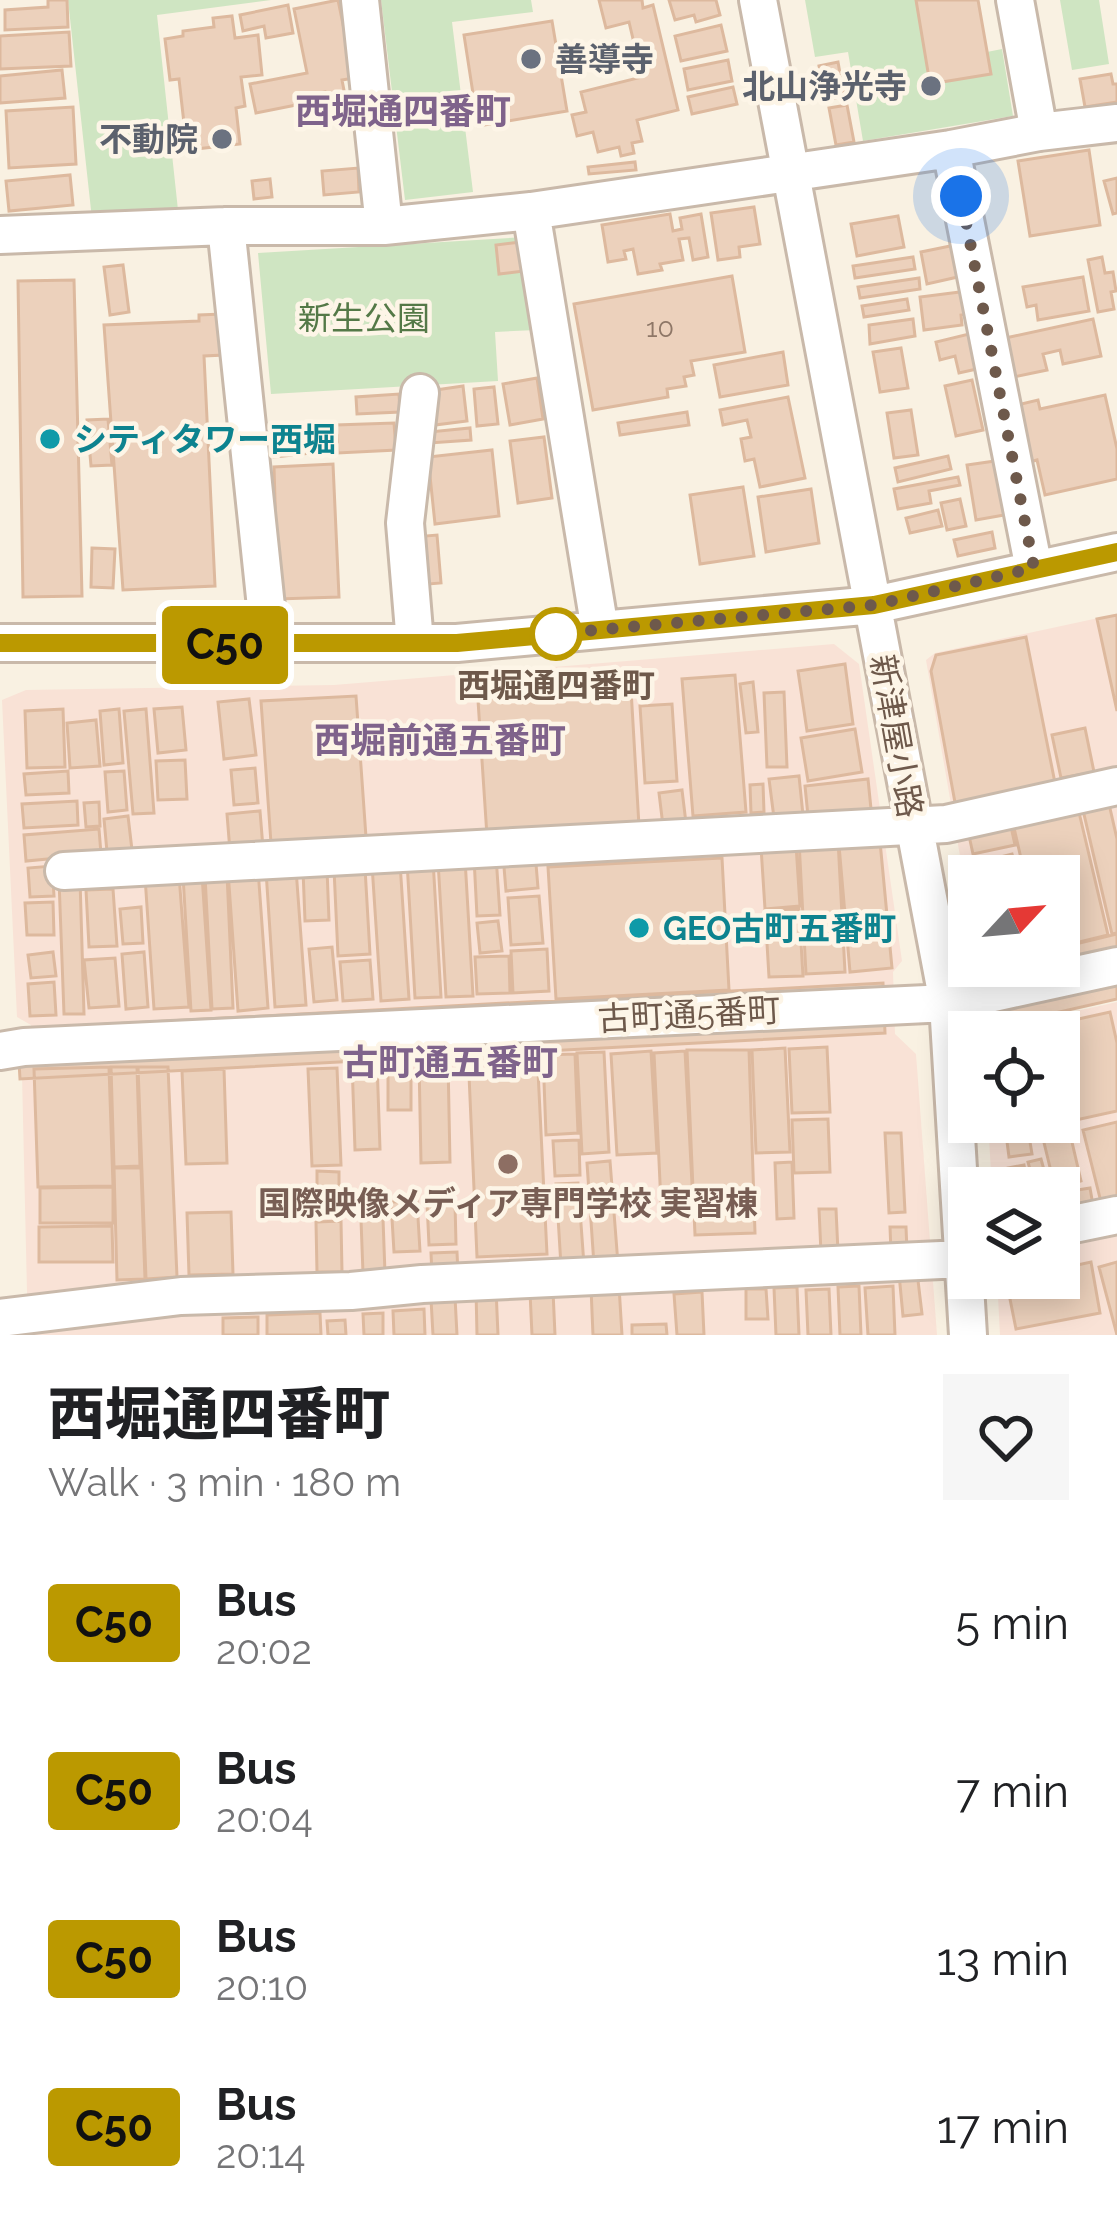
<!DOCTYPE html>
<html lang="en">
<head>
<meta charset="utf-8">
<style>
	:root { --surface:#fff; --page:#f6f6f6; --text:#202124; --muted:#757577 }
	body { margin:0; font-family:Raleway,"Noto Sans JP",sans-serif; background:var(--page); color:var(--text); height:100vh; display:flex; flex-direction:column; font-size:45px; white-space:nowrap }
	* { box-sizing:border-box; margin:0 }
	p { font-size:39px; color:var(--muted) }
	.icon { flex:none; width:66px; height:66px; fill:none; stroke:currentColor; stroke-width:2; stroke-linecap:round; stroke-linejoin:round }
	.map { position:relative; height:1335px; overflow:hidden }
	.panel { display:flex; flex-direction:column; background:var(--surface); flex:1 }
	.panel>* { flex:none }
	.badge { padding:0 24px; border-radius:9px; font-size:42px; line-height:78px }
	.needle { width:78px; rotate:64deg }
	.fabs { position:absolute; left:948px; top:855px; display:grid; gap:24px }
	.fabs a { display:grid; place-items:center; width:132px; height:132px; border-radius:0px; background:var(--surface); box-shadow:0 6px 30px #0003; font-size:60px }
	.you { position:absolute; width:60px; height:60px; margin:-30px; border:9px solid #fff; border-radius:50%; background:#1a73e8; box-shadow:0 0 0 18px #1a73e833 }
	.map>.badge { position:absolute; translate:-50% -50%; box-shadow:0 0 0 6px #fff }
	.round { display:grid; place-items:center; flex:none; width:126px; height:126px; border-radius:0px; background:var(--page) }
	.head { display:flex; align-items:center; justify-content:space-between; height:204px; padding:0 48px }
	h1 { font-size:57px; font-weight:800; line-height:90px }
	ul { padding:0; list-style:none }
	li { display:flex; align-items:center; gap:36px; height:168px; padding:0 48px }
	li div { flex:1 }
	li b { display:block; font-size:45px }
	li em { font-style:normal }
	li .badge { min-width:132px; font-weight:700; text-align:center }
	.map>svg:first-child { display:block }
	.commercial { fill:#f9e2d6 }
	.green { fill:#cfe5c2 }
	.building { fill:#ecd1bc; stroke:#ddb99e; stroke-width:3 }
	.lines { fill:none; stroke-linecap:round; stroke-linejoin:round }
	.minor-casing { stroke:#c9b9aa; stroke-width:42 }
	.minor { stroke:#fff; stroke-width:36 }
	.line-casing { stroke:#fff; stroke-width:27 }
	.line { stroke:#b90; stroke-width:18 }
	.walk { stroke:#6e594b; stroke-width:12; stroke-dasharray:0 21.6 }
	.worship-dot { fill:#6b7280; stroke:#fdf5e7; stroke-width:4.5 }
	.culture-dot { fill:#0f9aa8; stroke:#fdf5e7; stroke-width:4.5 }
	.stop-dot { fill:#fff; stroke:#b90; stroke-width:6 }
	.education-dot { fill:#8d6e63; stroke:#fdf5e7; stroke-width:4.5 }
	.labels { text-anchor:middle; stroke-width:9; stroke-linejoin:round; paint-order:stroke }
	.number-label { font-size:27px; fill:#8e7767 }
	.worship-label { font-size:33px; font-weight:bold; fill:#5b616d; stroke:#fdf5e7; text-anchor:end }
	.park-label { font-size:33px; fill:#547947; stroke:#fdf5e7 }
	.culture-label { font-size:33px; font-weight:bold; fill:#0d838f; stroke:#fdf5e7; text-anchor:start }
	.stop-label { font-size:33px; font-weight:bold; fill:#6e594b; stroke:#fdf5e7 }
	.street-label { font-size:33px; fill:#6e594b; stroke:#fdf5e7 }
	.education-label { font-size:33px; font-weight:bold; fill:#785e54; stroke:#fdf5e7 }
	.neighbourhood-label { font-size:36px; font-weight:bold; fill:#7f638b; stroke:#fdf5e7 }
</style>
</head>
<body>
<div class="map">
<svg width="1117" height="1335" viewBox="0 0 1117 1335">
	<rect width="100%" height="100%" fill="#f9f1e2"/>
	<!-- commercial -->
	<path class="commercial" d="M1117,614V943L1059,956V876H969V908L926,660L935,653Z
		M834,644L859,664L902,961L893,972L895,1034L916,1054L937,1335H28L22,1075L32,1066L31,1025L17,1017L2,700L26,690L334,685Z
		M1117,1002V1335H1000L997,1278H1059V1188H992L988,1122H1059V1032H995L1001,1028Z"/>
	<!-- green -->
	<path class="green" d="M68,0H271L157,15L178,210L92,219Z
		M381,0H531L533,12L452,22L473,192L405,200Z
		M805,0H916L930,84L990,74L987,52L1002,49L1013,116L863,141L848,52L815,57Z
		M1060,0H1099L1109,64L1072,70Z
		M525,237L536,330L495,332L498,381L271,394L258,253Z"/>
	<!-- building -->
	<path class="building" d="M48,0H67L68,27L5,30V10L48,7Z
		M338,0L354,78L342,80L348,111L329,114L325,92L309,95L311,102L256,113L250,84L307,73L294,9Z
		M599,0H642L643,8L653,5L678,110L637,120L642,141L632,143L634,153L621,156L619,147L598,152L593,132L577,136L572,115L586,112L581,92L642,77L629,22L606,28Z
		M669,0H716L720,15L696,22L694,15L675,20Z
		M916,0H978L991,74L930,84Z
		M288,5L293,33L266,38L264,26L243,31L240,15Z
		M232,16L235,38L258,35L262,75L241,77L245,106L236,108L240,144L187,150L179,79L170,80L165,39L183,36V31L214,27L213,18Z
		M552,21L567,111L478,126L464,35Z
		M721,25L727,51L681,61L675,36Z
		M69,32L71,66L0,69V36Z
		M728,60L732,81L688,90L684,69Z
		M838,62L844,96L825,100L819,66Z
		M62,70L65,98L0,103V76Z
		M1111,74L1113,84H1117V102L1085,107L1080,79Z
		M733,87L737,104L692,114L688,97Z
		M847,105L854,142L836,145L829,108Z
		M73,107L76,164L9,168L6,111Z
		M1089,150L1100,225L1030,236L1018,161Z
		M635,162L636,170L589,174L588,167Z
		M358,168L359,192L324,195L322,171Z
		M70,175L73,205L9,211L6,181Z
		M1117,178V213L1113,214L1104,181Z
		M270,179L272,197L254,199L252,181Z
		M754,207L760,244L739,247L740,257L718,260L711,213Z
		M670,214L673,231L682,229L680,218L701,214L708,257L693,260L689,238L679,239L683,260L660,264L662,270L638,274L633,249L624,251L626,259L608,262L602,225Z
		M898,216L904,247L857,256L851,224Z
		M521,242L524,271L499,274L496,245Z
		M955,245L962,276L927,284L921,252Z
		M913,257L915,269L855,278L853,266Z
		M1102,257L1105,273L1113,272L1116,291L1111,292L1114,309L1098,312L1088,260Z
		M123,265L129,312L110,315L104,267Z
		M732,276L745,352L691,361L694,375L684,377L686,386L667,389L668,397L593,410L574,304Z
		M1083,277L1089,311L1038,320L1036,305L1027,307L1023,287Z
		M919,278L920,289L860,298L858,287Z
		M74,280L82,596L23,597L18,281Z
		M968,291L971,314L961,315L962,325L924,330L920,297Z
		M907,299L909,310L864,317L862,306Z
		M222,314L224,355L204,356L215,586L123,590L104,325L199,321V315Z
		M913,319L915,336L870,344L869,325Z
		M1093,319L1101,356L1063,364L1060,350L1043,354L1047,370L1009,378L1001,339Z
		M973,333L981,368L959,373L955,356L940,360L936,342Z
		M901,348L908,388L880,392L873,352Z
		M783,352L788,385L720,397L714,365Z
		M537,378L543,419L510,425L503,384Z
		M972,380L983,430L956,436L945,386Z
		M463,386L467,421L435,425L429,391Z
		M494,387L498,424L477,426L474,389Z
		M399,394L400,412L357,414L356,397Z
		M1105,395L1117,449V479L1045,495L1037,460L1030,462L1017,405L1038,400L1040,409Z
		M788,397L805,478L760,487L754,459L745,461L741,439L751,437L747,420L723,425L720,410Z
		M911,410L918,455L894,458L887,413Z
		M687,412L689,425L620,435L618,423Z
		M108,419L112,465L91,466L87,420Z
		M394,423L396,450L338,453L336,425Z
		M327,424L330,451L274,457L272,430Z
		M470,428L471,440L430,443L429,432Z
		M544,437L552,498L518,503L510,441Z
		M492,450L499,516L435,524L428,457Z
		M948,456L951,469L898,482L895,468Z
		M995,461L1004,515L976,520L967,465Z
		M333,464L339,597L278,599L274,467Z
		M958,477L960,485L929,491L931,503L898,509L894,489Z
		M743,487L754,556L700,564L690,495Z
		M811,489L819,543L766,552L758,497Z
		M960,499L966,526L947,530L941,503Z
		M938,510L942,526L910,533L906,518Z
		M992,532L995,548L958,556L954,540Z
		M437,535L441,583L429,584L425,536Z
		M92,548L115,549L113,588L91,587Z
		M1117,615V711L1097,619Z
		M1026,637L1056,788L958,819L931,671L936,655Z
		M845,664L853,724L807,731L798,671Z
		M630,672L639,826L487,836L477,685Z
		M735,675L746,812L693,816L682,679Z
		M753,682L758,732L746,733L740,684Z
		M784,692L787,767H767L764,693Z
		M356,696L366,837L271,843L261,701Z
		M249,699L256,755L224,759L218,702Z
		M672,704L677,781L645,783L640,706Z
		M182,707L186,750L158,753L154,709Z
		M63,709L65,767L27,768L25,711Z
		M119,709L123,763L104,765L100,711Z
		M146,709L154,813L133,814L124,711Z
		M96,720L100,766L70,768L67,723Z
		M1085,728L1094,772L1061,778L1052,735Z
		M855,729L862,772L808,781L801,738Z
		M185,760L187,799L158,800L156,761Z
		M255,768L258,803L234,805L231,770Z
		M68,771L69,793L26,795L24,774Z
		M124,771L127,810L108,812L105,772Z
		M799,776L803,815L774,818L769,779Z
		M868,779L871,809L808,816L805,786Z
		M763,784L764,812L751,813L750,785Z
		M682,790L686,823L663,826L659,793Z
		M77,801L78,825L24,828L22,804Z
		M99,802L100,826L86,827L84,803Z
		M1077,804L1108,935L1059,947V876H1025L1012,819Z
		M1109,804L1117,839V933L1112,934L1083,810Z
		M260,811L263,848L230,851L227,814Z
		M128,816L132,850L107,852L104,819Z
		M1010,822L1015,845L973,854L968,831Z
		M99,829L101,854L26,861L24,835Z
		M879,831L892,968L850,972L838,834Z
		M838,840L845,972L806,974L799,841Z
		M796,845L800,906L765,909L761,847Z
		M535,852L538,888L506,891L503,855Z
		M1012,854L1018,876H979L976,863Z
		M496,856L500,915L477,916L474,858Z
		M722,858L729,990L556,999L548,867Z
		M465,859L473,996L446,997L438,861Z
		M433,860L441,997L415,998L407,862Z
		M400,863L409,999L381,1001L372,865Z
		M52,866L54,896L30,897L28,868Z
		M365,868L370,954L338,956L334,869Z
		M258,869L268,1008L238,1011L228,871Z
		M296,869L306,1005L275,1007L266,871Z
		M327,869L329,920L305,921L303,870Z
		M227,874L233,1008L212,1009L205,876Z
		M179,875L189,1007L154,1009L145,877Z
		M202,875L211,1010L191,1011L183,876Z
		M80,879L84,1014H64L59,880Z
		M113,889L117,946L89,947L86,890Z
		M539,896L543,943L511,945L508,898Z
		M53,902L54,935H27L25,903Z
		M141,907L143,943L123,944L120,909Z
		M799,909L803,976L769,977L765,910Z
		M498,921L502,951L480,953L477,923Z
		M1117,934V999L993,1027L979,966H1059V948Z
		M332,947L337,1000L314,1002L309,949Z
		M547,949L549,991L513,993L511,951Z
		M53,952L56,976L31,978L28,955Z
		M144,952L148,1007L126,1009L122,954Z
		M509,956L510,993L477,994L475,957Z
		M115,958L119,1006L89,1008L84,960Z
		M370,960L373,999L343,1001L340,962Z
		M54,982L56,1015L30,1016L28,984Z
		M883,983L885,1033L20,1079L17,1029Z
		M1110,1012L1117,1043V1111L1076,1120L1056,1024Z
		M827,1047L830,1112L792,1113L789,1049Z
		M785,1048L790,1152L756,1153L752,1050Z
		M687,1050H749L755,1233L695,1235Z
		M651,1051L657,1153L617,1155L611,1054Z
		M685,1051L693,1203L661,1204L654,1053Z
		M604,1052L609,1152L582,1154L577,1053Z
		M575,1054L578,1133L546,1135L543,1055Z
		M377,1061L380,1149L355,1150L352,1062Z
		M419,1061H448L450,1162L421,1163Z
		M388,1064H411V1110H388Z
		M109,1067L113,1186L38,1187L34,1069Z
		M111,1067H137L140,1166L114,1167Z
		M138,1067H168L177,1277L146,1279Z
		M337,1068L341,1165L312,1166L308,1069Z
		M224,1069L227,1163L186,1164L182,1071Z
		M538,1071L547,1254L477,1257L469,1075Z
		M1059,1086L1081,1181L1055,1188L1039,1122H1059Z
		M828,1119L830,1172L794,1173L792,1120Z
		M1117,1122V1215L1105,1218L1083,1130Z
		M1028,1130L1032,1154L1009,1157L1006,1134Z
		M885,1133H901L905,1212L889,1213Z
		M579,1140L580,1175L555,1176L553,1141Z
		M1041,1159L1049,1188H1035L1028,1162Z
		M610,1161L618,1264L594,1265L587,1163Z
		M792,1162L794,1218L777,1219L775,1163Z
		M1024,1165L1028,1188H1009L1008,1168Z
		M114,1168H141L145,1279L117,1280Z
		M317,1171L339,1172V1213H317Z
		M578,1183L584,1265L561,1266L556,1184Z
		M113,1187V1223H40V1188Z
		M1090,1188L1094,1211L1063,1217L1059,1193Z
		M417,1201L420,1251L394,1252L391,1202Z
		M427,1203H455L456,1244L429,1245Z
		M819,1209H836L838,1252L821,1253Z
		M231,1212L233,1274L189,1275L187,1213Z
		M383,1219L385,1273H363L361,1220Z
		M341,1221L342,1272H317L316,1222Z
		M112,1226L113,1262H39V1227Z
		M890,1227H906L907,1251L891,1252Z
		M457,1252L458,1274L432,1275L431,1253Z
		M1091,1262L1100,1313L1016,1329L1006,1279L1059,1278V1269Z
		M1117,1262V1335L1099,1267Z
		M917,1272L922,1314L903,1316L899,1274Z
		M619,1286L622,1335H593L591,1288Z
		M859,1286L861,1335H840L838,1287Z
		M893,1286L895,1335H868L865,1288Z
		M797,1287L799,1335H776L774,1288Z
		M496,1289L498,1335H477L476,1290Z
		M746,1289H766L768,1319H746Z
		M829,1289L831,1335H808L806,1290Z
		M553,1291L555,1335H532L530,1292Z
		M702,1292L704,1335H677L674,1294Z
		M455,1297L457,1335H433L431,1299Z
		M424,1309L425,1335H394L393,1311Z
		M320,1313L321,1335H267V1315Z
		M383,1313V1335H364L363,1314Z
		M258,1317V1335H223V1318Z
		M345,1320L346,1335H328L327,1321Z
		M666,1324L667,1335H632V1325Z"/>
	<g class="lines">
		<!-- minor casing -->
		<g class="minor-casing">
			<path id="minor" d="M360,0L384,226
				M758,0L948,1003L968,1335
				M1015,0L1039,132
				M951,149L1034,569
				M531,211L600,630
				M226,226L270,645
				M0,235L226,226H384L531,211L951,149L1039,132L1117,123
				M0,643H457L874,605L1117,552
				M415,643L405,523L420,393
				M64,871L946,824L1117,786
				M0,1051L24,1047L948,1003L1117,966
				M1059,1227L1117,1215
				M0,1318L181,1296L351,1291L422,1284L963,1259"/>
		</g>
		<!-- minor -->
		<use href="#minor" class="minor"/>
	</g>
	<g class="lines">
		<!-- line casing -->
		<g class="line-casing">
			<path id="line" d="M0,643H457L874,605L1117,552"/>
		</g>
		<!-- line -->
		<use href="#line" class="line"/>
		<!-- walk -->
		<path class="walk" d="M556,634H552L874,605L1034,568L961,196"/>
	</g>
	<!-- markers -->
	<g class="worship-dot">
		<circle cx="531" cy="59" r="12"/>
		<circle cx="931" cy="86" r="12"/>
		<circle cx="222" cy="139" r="12"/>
	</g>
	<g class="culture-dot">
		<circle cx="50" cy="439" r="12"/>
		<circle cx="639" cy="928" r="12"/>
	</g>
	<circle class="stop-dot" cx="556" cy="634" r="24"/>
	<circle class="education-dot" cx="508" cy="1164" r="12"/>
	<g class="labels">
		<!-- number labels -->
		<g class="number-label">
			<text x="660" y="337">10</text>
		</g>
		<!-- worship labels -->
		<g class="worship-label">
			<text x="555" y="71" text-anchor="start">善導寺</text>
			<text x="907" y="98">北山浄光寺</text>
			<text x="198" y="151">不動院</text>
		</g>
		<!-- park labels -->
		<g class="park-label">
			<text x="364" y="330">新生公園</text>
		</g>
		<!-- culture labels -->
		<g class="culture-label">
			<text x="74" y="451">シティタワー西堀</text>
			<text x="663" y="940">GEO古町五番町</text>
		</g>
		<!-- stop labels -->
		<g class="stop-label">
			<text x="556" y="697">西堀通四番町</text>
		</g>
		<!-- street labels -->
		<g class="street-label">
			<text transform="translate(897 736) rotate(80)" y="12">新津屋小路</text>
			<text transform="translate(689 1014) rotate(-3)" y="12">古町通5番町</text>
		</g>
		<!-- education labels -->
		<g class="education-label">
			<text x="508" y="1215">国際映像メディア専門学校 実習棟</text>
		</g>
		<!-- neighbourhood labels -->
		<g class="neighbourhood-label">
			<text x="403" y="124">西堀通四番町</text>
			<text x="440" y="753">西堀前通五番町</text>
			<text x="450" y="1075">古町通五番町</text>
		</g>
	</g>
</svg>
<div class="fabs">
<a><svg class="needle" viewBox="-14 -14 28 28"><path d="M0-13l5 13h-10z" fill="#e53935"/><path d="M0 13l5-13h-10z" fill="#757577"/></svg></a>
<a><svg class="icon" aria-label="locate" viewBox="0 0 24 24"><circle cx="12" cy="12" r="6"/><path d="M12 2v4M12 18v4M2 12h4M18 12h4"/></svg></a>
<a><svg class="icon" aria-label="layers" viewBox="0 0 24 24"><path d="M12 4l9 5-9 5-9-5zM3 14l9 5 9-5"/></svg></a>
</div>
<div class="you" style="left:961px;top:196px"></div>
<b class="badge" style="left:225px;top:645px;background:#b90;color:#111">C50</b>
</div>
<section class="panel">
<div class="head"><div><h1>西堀通四番町</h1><p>Walk · 3 min · 180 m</p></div><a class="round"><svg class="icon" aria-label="heart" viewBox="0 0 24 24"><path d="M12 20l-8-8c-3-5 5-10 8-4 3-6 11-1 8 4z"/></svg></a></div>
<ul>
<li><span class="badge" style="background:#b90;color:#111">C50</span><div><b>Bus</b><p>20:02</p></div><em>5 min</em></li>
<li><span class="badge" style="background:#b90;color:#111">C50</span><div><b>Bus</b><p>20:04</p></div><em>7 min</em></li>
<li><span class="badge" style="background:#b90;color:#111">C50</span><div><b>Bus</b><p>20:10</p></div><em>13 min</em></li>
<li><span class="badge" style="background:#b90;color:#111">C50</span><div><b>Bus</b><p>20:14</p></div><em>17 min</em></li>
</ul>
</section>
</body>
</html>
